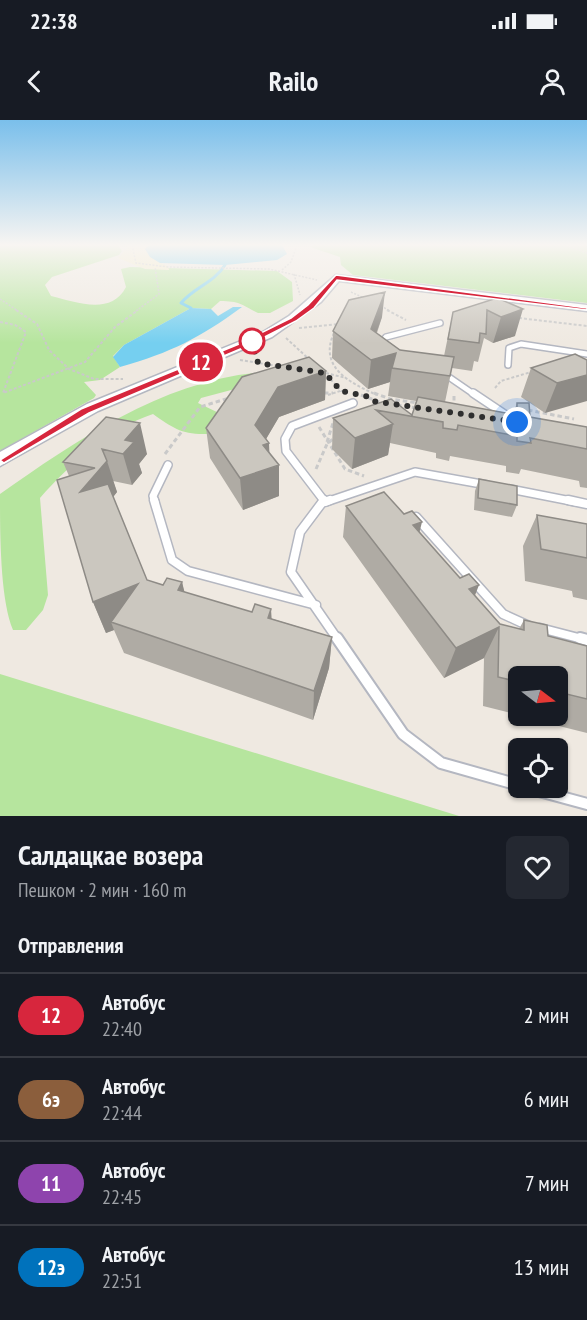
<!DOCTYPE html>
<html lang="ru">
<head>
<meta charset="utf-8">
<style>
	:root { --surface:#171b24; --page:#242831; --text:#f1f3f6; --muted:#9ea1a6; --line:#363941 }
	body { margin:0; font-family:"PT Sans Narrow",sans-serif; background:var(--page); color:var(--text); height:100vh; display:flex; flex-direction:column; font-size:22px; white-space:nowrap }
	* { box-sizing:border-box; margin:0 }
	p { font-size:20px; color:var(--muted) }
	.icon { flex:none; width:33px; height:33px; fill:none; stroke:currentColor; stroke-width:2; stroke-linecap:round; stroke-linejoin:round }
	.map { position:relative; height:696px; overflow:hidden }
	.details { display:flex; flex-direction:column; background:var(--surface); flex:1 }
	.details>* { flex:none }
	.badge { padding:0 12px; border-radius:20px; font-size:21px; line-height:39px }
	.needle { width:39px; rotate:106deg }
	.fabs { position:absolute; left:508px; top:546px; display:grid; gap:12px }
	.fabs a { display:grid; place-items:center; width:60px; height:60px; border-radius:9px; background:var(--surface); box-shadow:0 2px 4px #0004; font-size:30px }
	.you { position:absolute; width:30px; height:30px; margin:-15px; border:4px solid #fff; border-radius:50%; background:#1a73e8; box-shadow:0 0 0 9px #1a73e833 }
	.map>.badge { position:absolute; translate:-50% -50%; box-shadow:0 0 0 3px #fff }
	h2 { padding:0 18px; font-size:22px; line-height:54px }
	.round { display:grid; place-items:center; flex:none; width:63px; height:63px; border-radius:9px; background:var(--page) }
	.overview { display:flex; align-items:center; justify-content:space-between; height:102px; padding:0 18px }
	h1 { font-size:28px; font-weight:800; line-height:45px }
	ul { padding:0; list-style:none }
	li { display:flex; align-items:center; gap:18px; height:84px; padding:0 18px; border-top:2px solid var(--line) }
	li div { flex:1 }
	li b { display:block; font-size:22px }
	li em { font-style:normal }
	li .badge { min-width:66px; font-weight:700; text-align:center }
	.status { display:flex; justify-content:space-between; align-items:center; height:42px; padding:0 30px; background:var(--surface); direction:ltr }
	.status svg { height:16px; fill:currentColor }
	header { display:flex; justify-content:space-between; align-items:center; height:78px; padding:0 18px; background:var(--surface); font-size:27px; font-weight:800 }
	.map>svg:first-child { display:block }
	.green { fill:#b6e59e }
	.sand { fill:#f3ecc5 }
	.water { fill:#75cff0 }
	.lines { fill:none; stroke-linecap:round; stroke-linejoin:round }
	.stream { stroke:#75cff0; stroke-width:3 }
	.service-far3-casing { stroke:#b4b7c1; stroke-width:8 }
	.service-far2-casing { stroke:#b4b7c1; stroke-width:10 }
	.service-far1-casing { stroke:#b4b7c1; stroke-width:11 }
	.service-casing { stroke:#b4b7c1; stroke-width:14 }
	.secondary-casing { stroke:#b4b7c1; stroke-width:3 }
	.path-far2 { stroke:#c9c9c9; stroke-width:1.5; stroke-dasharray:2 1.5; stroke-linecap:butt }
	.path-far1 { stroke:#c9c9c9; stroke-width:2; stroke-dasharray:3 2; stroke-linecap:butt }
	.path { stroke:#c9c9c9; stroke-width:3; stroke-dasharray:4.5 3; stroke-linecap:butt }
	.service-far3 { stroke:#fff; stroke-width:5 }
	.service-far2 { stroke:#fff; stroke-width:7 }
	.service-far1 { stroke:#fff; stroke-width:8 }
	.service { stroke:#fff; stroke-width:10 }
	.secondary { fill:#fff; fill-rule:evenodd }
	.wall { fill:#afaba4 }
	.shaded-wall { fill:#8e8b86 }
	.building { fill:#cbc7bf; stroke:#8e8b86; stroke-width:1.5 }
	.line { fill:#d7263d; stroke:#fff; stroke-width:1.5 }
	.walk { stroke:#2e2e2e; stroke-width:6; stroke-dasharray:0 10.8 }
	.stop-dot { fill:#fff; stroke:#d7263d; stroke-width:3 }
</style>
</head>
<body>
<div class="status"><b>22:38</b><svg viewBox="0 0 49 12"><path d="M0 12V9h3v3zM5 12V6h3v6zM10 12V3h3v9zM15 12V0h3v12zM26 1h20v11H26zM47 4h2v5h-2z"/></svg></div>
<header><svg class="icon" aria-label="back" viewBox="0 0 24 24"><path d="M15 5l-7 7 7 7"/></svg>Railo<svg class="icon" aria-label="person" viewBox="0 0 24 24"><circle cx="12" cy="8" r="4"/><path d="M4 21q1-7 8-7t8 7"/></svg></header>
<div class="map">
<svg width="587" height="696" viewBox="0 0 587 696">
	<rect width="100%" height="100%" fill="#efe9e1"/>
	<!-- green -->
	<path class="green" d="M0,125H118L122,131L119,135L52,157L45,165L51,176C76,182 111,196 126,167L121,149L130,147L277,151L292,162L293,181L270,193H258C242,185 240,181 220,181L211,189L191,188L124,225L113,236L120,247L100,260L84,262L96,275L94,278L0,331Z
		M313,125H587V183L353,155L341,145L340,137L310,127Z
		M264,252L250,265L201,278L198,283L221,294L208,314C182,315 173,308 153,294C110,308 70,344 40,378L48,475L43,490L26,510H13C0,479 0,413 0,374C78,319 166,259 264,252Z
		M0,554L459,696H0Z"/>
	<!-- sand -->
	<path class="sand" d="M126,125H149L146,129L160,143L168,146L169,150L145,149L118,138L128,127Z"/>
	<!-- water -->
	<path class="water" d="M149,125H282L287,134L277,140L225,145L160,143L150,137L145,129Z
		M233,187H242C198,219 172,232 120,247L113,237L124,225L191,188L211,189L218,196Z"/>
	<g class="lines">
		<!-- stream -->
		<path class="stream" d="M191,188L181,183C194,167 214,163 225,145"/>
		<!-- service-far3 casing -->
		<g class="service-far3-casing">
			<path id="service-far3" d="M382,226L381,223L386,217L440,203
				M508,245L509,228L521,224L587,234
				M443,253L475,275"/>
		</g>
		<!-- service-far2 casing -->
		<g class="service-far2-casing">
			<path id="service-far2" d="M473,273L509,297
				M510,369L576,382
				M155,382L153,376L168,345
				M325,382L286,331L285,319L292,306L353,283
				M326,382L415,352L487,365"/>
		</g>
		<!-- service-far1 casing -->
		<g class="service-far1-casing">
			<path id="service-far1" d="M154,380L172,440L188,451L316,485
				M324,380L300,412L291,452L338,520
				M568,380L587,384
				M325,382L330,380
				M416,397L503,494L529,506
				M540,508L586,520"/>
		</g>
		<!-- service casing -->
		<g class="service-casing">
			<path id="service" d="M337,518L403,614L441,643L519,665
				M580,518L587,520
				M528,668L587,684"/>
		</g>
		<!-- secondary casing -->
		<g class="secondary-casing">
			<path id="secondary" d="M336,155L587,185V191L339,161L321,182L272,217L98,291L0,346V332L87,284L263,212L289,196Z"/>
		</g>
		<!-- path-far2 -->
		<path class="path-far2" d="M132,125L136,143L168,147L269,149L317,160
			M566,125L587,133
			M282,150L291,142L297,125
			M294,154L300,175
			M351,172L364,178
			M0,179L18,191
			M381,186L390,191
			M136,191L159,174L155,147"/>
		<!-- path-far1 -->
		<path class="path-far1" d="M16,190L37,204L49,230L69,249L94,259H123
			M387,190L406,200
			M519,198L587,206
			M0,202L15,205L26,212L3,273L85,242L115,207L138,190
			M299,208L340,204
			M334,213C318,247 350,263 377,275
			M286,218L310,240
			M240,240L284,247
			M324,252L341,271L348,272
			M326,253L346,258
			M495,268L501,261L531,252
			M328,275L340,271"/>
		<!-- path -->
		<path class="path" d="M324,273H333
			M374,273L390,279L418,283
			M361,275L382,283
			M397,285L417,288
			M451,285H454V273
			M528,290L574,299
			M319,307L345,349L364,356
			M327,322L333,303
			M165,334L200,287L229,278
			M316,349L327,324L334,318"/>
		<!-- service-far3 -->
		<use href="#service-far3" class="service-far3"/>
		<!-- service-far2 -->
		<use href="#service-far2" class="service-far2"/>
		<!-- service-far1 -->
		<use href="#service-far1" class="service-far1"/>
		<!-- service -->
		<use href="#service" class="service"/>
		<!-- secondary -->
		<use href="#secondary" class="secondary"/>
	</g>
	<!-- wall -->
	<path class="wall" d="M497,178L515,216L493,223L484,218L478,242L474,241L472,251L452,248L445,282L513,294L517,283L530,297L587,307V368L580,367L579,361L521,349L519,354L506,352V346L450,336L449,341L436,338V333L390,323L388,335L352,349L332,329L333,298L391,279L412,295L416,281L388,276L390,262L368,269L332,238L333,211L382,197L377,213L400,230L444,236L453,192Z
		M587,240L545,293L521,277L531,248Z
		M326,251L325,280L279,297L266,319L269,323V333L279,376L243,390L210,338L206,308Z
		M106,297L147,334L139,344L142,353L132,365L113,361L117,372L113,377L147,460L163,465L182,462L184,472L332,517L329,548L313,600L124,533L114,510L106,513L93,482L69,356L63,342Z
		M479,359L517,385L512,397L474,390L475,371Z
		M346,386L419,412L500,504L519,509L524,500L548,516L587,526V613L519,596H558V556H519V595L483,586L484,538L444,558L343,417Z
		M537,395L587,404V480L573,477L572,471L525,461L523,426Z"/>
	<!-- shaded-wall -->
	<path class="shaded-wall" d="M385,172L382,197L368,236L371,209Z
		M523,189L515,216L493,223L501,197Z
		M396,233L392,248L390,262L368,269L371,240Z
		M326,251L325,280L279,297L256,336L255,305L278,267Z
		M587,255V281L545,293L557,263Z
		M140,303L147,334L139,344L142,353L132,365L123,334L125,320Z
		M393,304L388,335L352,349L355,318Z
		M269,323L270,348L279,345V376L243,390L240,358L263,325Z
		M107,341L117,372L92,404L80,372Z
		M422,402L414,434L413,405Z
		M182,462L190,494L178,470Z
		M138,464L111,502L114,510L106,513L93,482Z
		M479,465L467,496L469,469Z
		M271,489L273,520L268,498Z
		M499,507L484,538L444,558L456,528Z
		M332,517L329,548L313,600L314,571Z"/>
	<!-- building -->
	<path class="building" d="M385,172L371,209L400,230L454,237L450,256L392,248L396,233L371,240L333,211L349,180Z
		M497,178L523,189L501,197L487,190L486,214L480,213L479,223L448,219L453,192Z
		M575,234L587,240V255L557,263L531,248Z
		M309,237L326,251L278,267L255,305L269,323L263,325L279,345L240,358L206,308L242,257Z
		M418,277L517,295V283H529L530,297L587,307V329L530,318L531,323L517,321V316L458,305L457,310L443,308V302L376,290L393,304L355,318L333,298L391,279L412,295Z
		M106,297L140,303L125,320L134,322L123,334L102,329L107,341L80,372L108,364L147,460L163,465L167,458L182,462L178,470L252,492L255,484L271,489L268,498L332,517L314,571L111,502L138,464L93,482L57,360L95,348L63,342Z
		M479,359L517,366V385L478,378Z
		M384,372L404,394L412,391L422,402L413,405L460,458L469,454L479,465L469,469L500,504L524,510V500L547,505L548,516L587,526V579L558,572V556H519V562L498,557L499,507L456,528L346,386Z
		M537,395L587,404V438L541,429Z"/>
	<!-- sky -->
	<linearGradient id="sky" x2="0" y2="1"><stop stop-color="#7abfeb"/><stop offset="0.56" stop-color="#f8f5f2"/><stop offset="1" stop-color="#f8f5f2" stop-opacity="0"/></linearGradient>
	<rect width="587" height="223" fill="url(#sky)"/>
	<!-- line -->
	<path class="line" d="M336,155L587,188V190L337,160L314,188L296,201L245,227L89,293L4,343L0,340L81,289L239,224L291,198L308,185Z"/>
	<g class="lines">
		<!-- walk -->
		<path class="walk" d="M252,221L258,243L325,253L341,271L366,276L372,281L517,302"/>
	</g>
	<!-- markers -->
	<circle class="stop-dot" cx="252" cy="221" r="12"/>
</svg>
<div class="fabs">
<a><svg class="needle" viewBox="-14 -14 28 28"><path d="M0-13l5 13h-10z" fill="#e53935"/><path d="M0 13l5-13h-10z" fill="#9ea1a6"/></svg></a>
<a><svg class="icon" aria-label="locate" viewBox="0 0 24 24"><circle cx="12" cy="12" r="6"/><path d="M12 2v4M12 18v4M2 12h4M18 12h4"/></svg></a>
</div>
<div class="you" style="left:517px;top:302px"></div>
<b class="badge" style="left:201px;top:242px;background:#d7263d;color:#fff">12</b>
</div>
<section class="details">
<div class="overview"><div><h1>Салдацкае возера</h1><p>Пешком · 2 мин · 160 m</p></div><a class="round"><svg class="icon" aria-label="heart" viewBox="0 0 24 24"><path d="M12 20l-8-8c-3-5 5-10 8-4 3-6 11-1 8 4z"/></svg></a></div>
<h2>Отправления</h2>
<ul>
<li><span class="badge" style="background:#d7263d;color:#fff">12</span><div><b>Автобус</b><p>22:40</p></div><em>2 мин</em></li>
<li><span class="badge" style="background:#8b5e3c;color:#fff">6э</span><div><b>Автобус</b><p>22:44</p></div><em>6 мин</em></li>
<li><span class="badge" style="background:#8e44ad;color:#fff">11</span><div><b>Автобус</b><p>22:45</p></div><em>7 мин</em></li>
<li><span class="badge" style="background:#0072bc;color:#fff">12э</span><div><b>Автобус</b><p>22:51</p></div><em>13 мин</em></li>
</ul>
</section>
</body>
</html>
